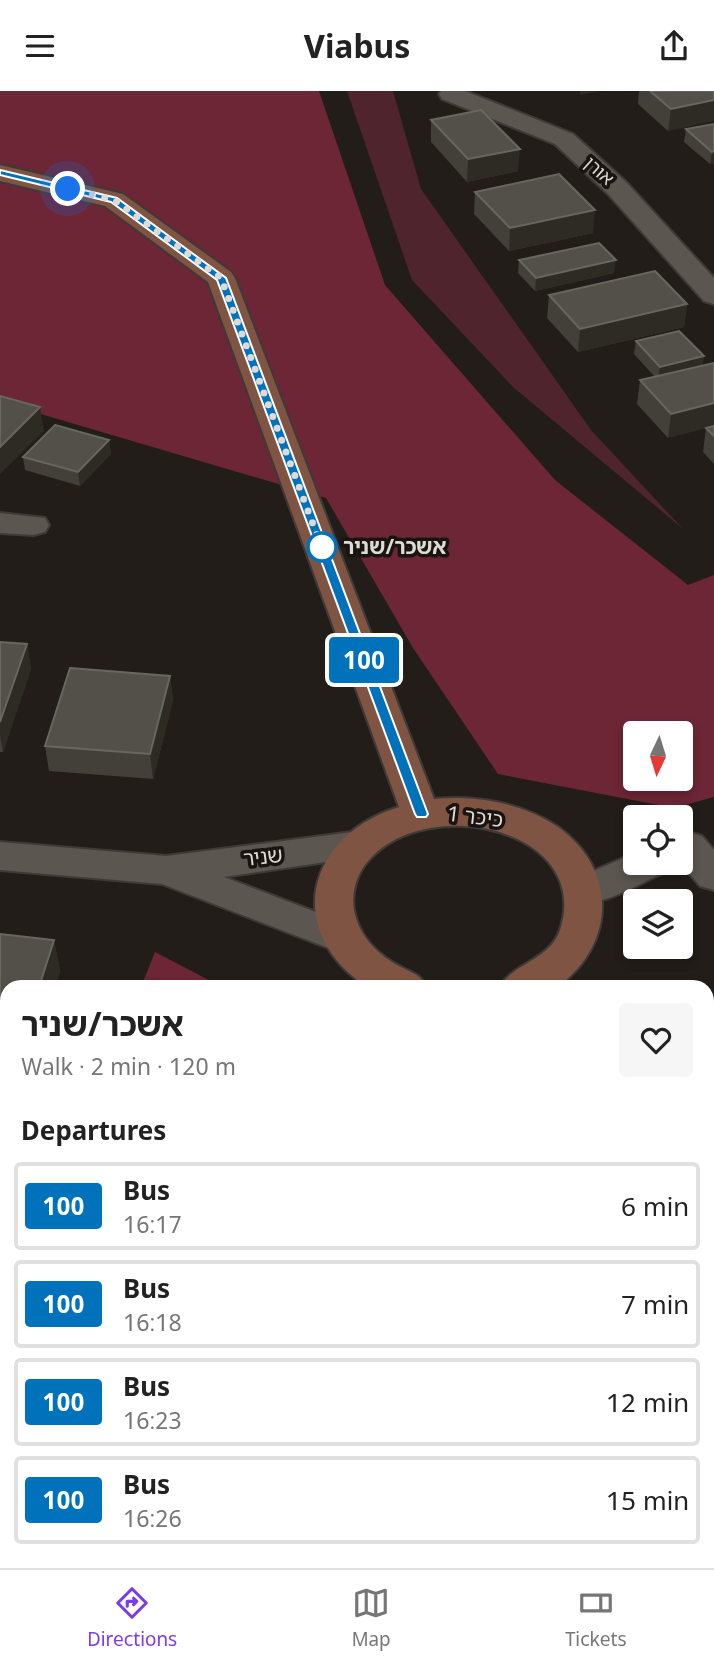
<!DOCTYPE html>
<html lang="en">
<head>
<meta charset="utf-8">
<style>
	:root { --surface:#fff; --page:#f6f6f6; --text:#222; --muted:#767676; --line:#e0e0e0; --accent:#7c3aed }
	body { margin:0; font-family:Georgia,"Noto Sans Hebrew",serif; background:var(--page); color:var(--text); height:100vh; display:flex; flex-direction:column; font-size:26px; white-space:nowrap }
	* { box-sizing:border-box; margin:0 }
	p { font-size:23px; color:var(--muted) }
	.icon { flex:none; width:38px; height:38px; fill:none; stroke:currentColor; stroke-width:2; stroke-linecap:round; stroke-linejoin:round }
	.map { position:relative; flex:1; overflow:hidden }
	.details { position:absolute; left:0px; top:889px; width:714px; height:588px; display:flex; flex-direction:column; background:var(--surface); border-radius:21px 21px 0 0; box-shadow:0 4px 10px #0003 }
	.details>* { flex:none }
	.badge { padding:0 14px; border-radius:5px; font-size:24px; line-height:46px }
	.needle { width:46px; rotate:184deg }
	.controls { position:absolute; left:623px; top:630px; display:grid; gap:14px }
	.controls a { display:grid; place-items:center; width:70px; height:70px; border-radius:7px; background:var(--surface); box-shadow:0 4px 10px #0003; font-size:35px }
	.you { position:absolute; width:35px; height:35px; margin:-18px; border:5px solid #fff; border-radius:50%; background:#1a73e8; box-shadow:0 0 0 10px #1a73e833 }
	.map>.badge { position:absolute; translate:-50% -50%; box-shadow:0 0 0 4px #fff }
	h2 { padding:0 21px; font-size:26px; line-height:63px }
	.round { display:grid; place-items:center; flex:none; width:74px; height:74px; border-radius:7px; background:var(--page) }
	.headline { display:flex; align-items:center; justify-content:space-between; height:119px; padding:0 21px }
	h1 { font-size:33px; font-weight:700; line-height:52px }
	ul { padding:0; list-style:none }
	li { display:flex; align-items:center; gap:21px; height:88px; margin:0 14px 10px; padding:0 7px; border:4px solid var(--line); border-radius:7px }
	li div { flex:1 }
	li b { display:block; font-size:26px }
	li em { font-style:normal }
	li .badge { min-width:77px; font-weight:700; text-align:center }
	header { display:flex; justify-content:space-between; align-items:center; height:91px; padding:0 21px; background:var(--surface); font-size:32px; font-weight:700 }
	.dock { display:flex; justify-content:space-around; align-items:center; height:98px; border-top:2px solid var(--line); background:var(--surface); font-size:19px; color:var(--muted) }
	.dock a { display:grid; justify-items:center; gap:4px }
	.dock .current { color:var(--accent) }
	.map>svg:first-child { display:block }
	.green { fill:#4f242c }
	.forest { fill:#6c2636; fill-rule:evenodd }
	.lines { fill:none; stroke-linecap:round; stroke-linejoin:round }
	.minor-casing { stroke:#3e3a37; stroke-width:4 }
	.tertiary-casing { stroke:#3e3a37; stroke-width:4 }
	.secondary-casing { stroke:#3e3a37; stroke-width:4 }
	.minor { fill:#5c5650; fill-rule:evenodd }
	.tertiary { fill:#5c5650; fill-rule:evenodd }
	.secondary { fill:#7f5443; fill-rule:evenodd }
	.wall { fill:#424039 }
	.shaded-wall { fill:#2e2b25 }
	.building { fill:#53504a; stroke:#686660; stroke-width:2 }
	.line { fill:#0072bc; stroke:#fff; stroke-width:2 }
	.walk { stroke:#dedbd7; stroke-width:7; stroke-dasharray:0 12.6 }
	.stop-dot { fill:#fff; stroke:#0072bc; stroke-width:3.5 }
	.labels { text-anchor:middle; stroke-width:7; stroke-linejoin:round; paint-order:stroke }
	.far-street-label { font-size:18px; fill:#dedbd7; stroke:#19140f }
	.stop-label { font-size:21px; font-weight:bold; fill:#dedbd7; stroke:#19140f; text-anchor:start }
	.street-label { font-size:21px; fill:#dedbd7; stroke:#19140f }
</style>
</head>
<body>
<header><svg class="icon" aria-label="menu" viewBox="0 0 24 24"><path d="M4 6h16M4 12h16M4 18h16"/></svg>Viabus<svg class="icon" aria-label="share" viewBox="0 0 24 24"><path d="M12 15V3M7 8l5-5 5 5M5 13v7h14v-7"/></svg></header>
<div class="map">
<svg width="714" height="1477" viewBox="0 0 714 1477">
	<rect width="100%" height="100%" fill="#221d18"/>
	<!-- green -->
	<path class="green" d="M347,0H393L421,98L591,339L683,438L513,296L412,189Z"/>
	<!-- forest -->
	<path class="forest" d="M0,0H319L385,194L555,389L688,494L714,484V706L674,717L498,683L413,557L326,407L0,311ZM635,642H681V688H635Z
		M155,861L222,896H141Z
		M7,1109V1470H165L164,1477H0V1114Z"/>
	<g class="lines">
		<!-- minor casing -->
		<g class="minor-casing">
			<path id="minor" d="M441,0H465L573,43L626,91L714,187V213L704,210L608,103L555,53L442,8L439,3Z
				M0,422L45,427L49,434L45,441L33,444L0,442Z
				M688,741L702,745L714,759V799L700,795L680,772L681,743Z
				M635,762V772H669L663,782C636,794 599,819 570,810L564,800L570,790Z"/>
		</g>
		<!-- tertiary casing -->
		<g class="tertiary-casing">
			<path id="tertiary" d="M360,740L374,744L379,754L374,764L224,786L358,837L364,848L358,859L344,863L162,793L0,779V751L166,765Z"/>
		</g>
		<!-- secondary casing -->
		<g class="secondary-casing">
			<path id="secondary" d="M0,74L123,103L231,181L235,187L434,708C476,704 523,712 558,736C617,778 616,851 560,894L500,896C513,872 550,869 560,839C593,738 428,702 369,769C357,782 351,801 354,819C359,846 379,865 403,877C415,883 420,884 427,896H367C282,840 307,744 399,716L208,191L105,115L0,90Z
				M707,1201L714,1203V1260L707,1257Z
				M707,1360L714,1363V1425L707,1423Z"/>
		</g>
		<!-- minor -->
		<use href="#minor" class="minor"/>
		<!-- tertiary -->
		<use href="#tertiary" class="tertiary"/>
		<!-- secondary -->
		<use href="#secondary" class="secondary"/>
	</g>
	<!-- wall -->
	<path class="wall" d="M639,0H714L668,40L638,13Z
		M431,29L518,80L467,91L431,51Z
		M714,33V73H710L684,51L686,38Z
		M475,101L593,142L509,160L474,123Z
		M519,169L614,182L535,200L518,182Z
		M549,204L687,213L684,236L578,261L547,227Z
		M636,250L704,265L702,274L668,347L637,313L640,289L655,286L634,263Z
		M714,335V373L703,361L706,337Z
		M109,349L111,363L80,395L25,379L23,366Z
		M0,551L27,553L31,578L3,661H0Z
		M170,585L173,609L153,688L49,680L45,655Z
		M0,843L54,849L60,880L55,896H7V992L0,991Z
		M204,1470H359L358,1477L205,1476Z"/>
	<!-- shaded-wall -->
	<path class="shaded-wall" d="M580,0H599L580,4Z
		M714,9V30L668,40L671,18Z
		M520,58L518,80L467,91L468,68Z
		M714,60V73H710L712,61Z
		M595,119L593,142L509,160L510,137Z
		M616,169L614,182L535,200L536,187Z
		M687,213L684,236L578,261L580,238Z
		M704,265L702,278L658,289L660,276Z
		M714,312V335L668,347L671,323Z
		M40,316L44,340L0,383V356Z
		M109,349L111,363L80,395L78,381Z
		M27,553L31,578L3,661L0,645V631Z
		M170,585L173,609L153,688L150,663Z
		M54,849L60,880L55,896H39Z"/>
	<!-- building -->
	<path class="building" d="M650,0H714V9L671,18Z
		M481,19L520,58L468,68L431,29Z
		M714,33V60L712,61L686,38Z
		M559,83L595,119L510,137L475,101Z
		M599,152L616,169L536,187L519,169Z
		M655,180L687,213L580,238L549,204Z
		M679,240L704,265L660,276L636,250Z
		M714,272V312L671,323L640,289Z
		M0,305L40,316L0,356Z
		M55,334L109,349L78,381L23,366Z
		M714,335V345L706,337Z
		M0,551L27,553L0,631Z
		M70,577L170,585L150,663L45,655Z
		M0,843L54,849L39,896H7V962L0,961Z
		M225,1470H256V1477H224Z
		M257,1470H358L357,1477H294L295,1471Z
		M419,1470H536V1477H418Z"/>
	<!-- line -->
	<path class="line" d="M0,79L117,107L226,187L428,723L426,726H417L415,723L217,189L111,111L0,84Z"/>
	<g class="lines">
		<!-- walk -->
		<path class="walk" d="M68,98L114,109L221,187L326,468L322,456"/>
	</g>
	<!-- markers -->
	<circle class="stop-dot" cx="322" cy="456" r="14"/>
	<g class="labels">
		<!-- far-street labels -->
		<g class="far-street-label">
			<text transform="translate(599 80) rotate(42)" y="6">אורן</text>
		</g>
		<!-- stop labels -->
		<g class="stop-label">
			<text x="343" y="463">אשכר/שניר</text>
		</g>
		<!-- street labels -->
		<g class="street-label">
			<text transform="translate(475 726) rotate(7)" y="7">כיכר 1</text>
			<text transform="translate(263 766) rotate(-7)" y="7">שניר</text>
		</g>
	</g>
</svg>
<div class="controls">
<a><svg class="needle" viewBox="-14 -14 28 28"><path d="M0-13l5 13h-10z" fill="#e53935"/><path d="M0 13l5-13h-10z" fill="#767676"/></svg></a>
<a><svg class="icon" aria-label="locate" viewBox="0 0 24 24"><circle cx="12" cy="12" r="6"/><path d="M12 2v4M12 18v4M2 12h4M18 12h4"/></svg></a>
<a><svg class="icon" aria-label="layers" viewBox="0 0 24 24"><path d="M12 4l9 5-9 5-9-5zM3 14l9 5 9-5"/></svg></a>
</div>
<div class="you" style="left:68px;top:98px"></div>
<b class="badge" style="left:364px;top:569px;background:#0072bc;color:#fff">100</b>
<section class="details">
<div class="headline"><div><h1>אשכר/שניר</h1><p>Walk · 2 min · 120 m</p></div><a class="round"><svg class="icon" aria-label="heart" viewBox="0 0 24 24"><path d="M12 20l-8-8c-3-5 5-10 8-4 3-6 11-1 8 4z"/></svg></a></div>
<h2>Departures</h2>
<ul>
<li><span class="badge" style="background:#0072bc;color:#fff">100</span><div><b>Bus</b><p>16:17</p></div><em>6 min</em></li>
<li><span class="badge" style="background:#0072bc;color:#fff">100</span><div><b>Bus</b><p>16:18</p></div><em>7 min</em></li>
<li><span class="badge" style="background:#0072bc;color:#fff">100</span><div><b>Bus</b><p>16:23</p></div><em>12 min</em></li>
<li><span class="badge" style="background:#0072bc;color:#fff">100</span><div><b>Bus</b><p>16:26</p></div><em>15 min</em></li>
</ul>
</section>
</div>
<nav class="dock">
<a class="current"><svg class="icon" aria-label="directions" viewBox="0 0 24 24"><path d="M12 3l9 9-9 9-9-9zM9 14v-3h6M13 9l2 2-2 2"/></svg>Directions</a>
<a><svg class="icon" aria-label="map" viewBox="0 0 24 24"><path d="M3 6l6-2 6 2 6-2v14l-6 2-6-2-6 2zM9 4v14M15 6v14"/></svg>Map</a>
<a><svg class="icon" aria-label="tickets" viewBox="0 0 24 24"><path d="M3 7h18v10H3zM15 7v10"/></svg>Tickets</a>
</nav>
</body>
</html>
